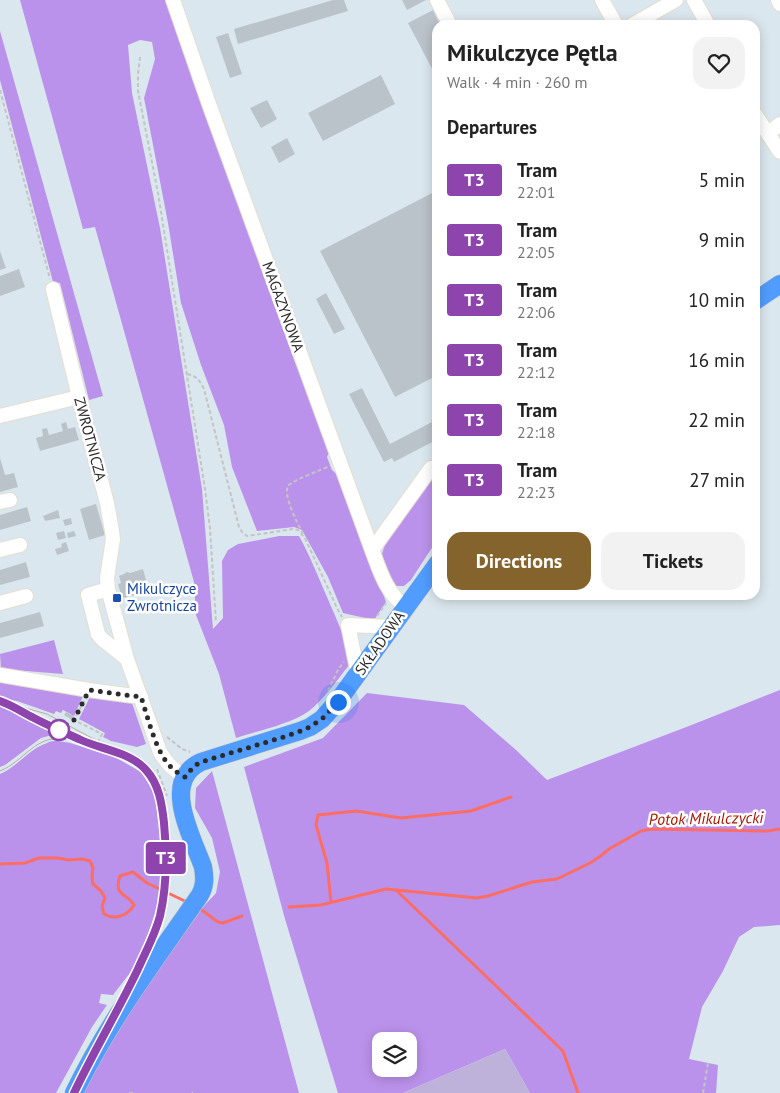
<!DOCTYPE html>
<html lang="en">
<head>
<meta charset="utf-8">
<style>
	:root { --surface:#fff; --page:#f2f2f2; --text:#222; --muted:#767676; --accent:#85632c }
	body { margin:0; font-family:"PT Sans",sans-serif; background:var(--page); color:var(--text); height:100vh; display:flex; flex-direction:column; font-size:19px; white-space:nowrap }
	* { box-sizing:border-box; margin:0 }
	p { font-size:16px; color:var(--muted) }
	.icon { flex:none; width:28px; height:28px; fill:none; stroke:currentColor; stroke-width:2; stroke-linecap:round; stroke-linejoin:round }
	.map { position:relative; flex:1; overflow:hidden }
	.sheet { position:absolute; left:432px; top:20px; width:328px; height:580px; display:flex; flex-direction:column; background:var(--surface); border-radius:15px; box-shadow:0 2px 12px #0003 }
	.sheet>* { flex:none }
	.badge { padding:0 10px; border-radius:4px; font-size:18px; line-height:32px }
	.fabs { position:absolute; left:372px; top:1032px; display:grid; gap:10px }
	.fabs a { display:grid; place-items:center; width:45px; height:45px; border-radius:10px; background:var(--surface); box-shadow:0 2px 12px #0003; font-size:25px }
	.you { position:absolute; width:25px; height:25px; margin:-12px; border:4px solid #fff; border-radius:50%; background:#1a73e8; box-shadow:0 0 0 8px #1a73e833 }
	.map>.badge { position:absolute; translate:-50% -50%; box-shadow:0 0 0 2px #fff }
	h2 { padding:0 15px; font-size:19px; line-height:45px }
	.round { display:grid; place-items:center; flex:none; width:52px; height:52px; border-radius:15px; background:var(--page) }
	.overview { display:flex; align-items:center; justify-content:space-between; height:85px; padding:0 15px }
	h1 { font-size:24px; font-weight:700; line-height:38px }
	.button { display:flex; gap:10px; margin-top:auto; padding:10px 15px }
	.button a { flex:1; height:58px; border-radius:15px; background:var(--accent); color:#fff; font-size:20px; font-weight:700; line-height:58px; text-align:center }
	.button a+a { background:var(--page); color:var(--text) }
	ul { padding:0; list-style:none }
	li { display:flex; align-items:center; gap:15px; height:60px; padding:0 15px }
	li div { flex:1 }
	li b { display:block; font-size:19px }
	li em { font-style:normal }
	li .badge { min-width:55px; font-weight:700; text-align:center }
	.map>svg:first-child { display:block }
	.green { fill:#bb92eb; fill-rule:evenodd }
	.cemetery { fill:#beb1da }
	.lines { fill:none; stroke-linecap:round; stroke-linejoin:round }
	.stream { stroke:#fc6d63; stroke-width:3 }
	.building { fill:#bbc3ca }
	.minor-casing { stroke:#e5ddd0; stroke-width:16 }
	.major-casing { stroke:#c4c4c4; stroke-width:19 }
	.path { stroke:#c4c4c4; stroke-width:2; stroke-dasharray:4 2.5; stroke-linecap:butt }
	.minor { stroke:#fff; stroke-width:14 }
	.major { stroke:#509cff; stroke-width:18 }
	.tram { stroke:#b7ae9d; stroke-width:1 }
	.line-casing { stroke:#fff; stroke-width:11 }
	.line { stroke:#8e44ad; stroke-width:8 }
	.walk { stroke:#2b2b2b; stroke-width:5; stroke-dasharray:0 9 }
	.transit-dot { fill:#1a4fb4; stroke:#fff; stroke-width:2 }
	.stop-dot { fill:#fff; stroke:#8e44ad; stroke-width:2.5 }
	.labels { text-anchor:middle; stroke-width:5; stroke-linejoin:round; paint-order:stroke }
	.street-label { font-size:15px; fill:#2b2b2b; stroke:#fff }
	.transit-label { font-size:15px; fill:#164399; stroke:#fff; text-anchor:start }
	.water-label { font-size:16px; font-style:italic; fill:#aa1800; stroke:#fff }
</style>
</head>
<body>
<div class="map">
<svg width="780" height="1093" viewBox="0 0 780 1093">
	<rect width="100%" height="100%" fill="#dbe7ee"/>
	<!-- green -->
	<path class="green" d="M20,0H168L330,450L327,457L332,470L341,478L386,602L374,620L343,613L328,577L302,530L294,527L257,531L232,467L224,425L201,365L181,303L168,223L144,98L155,59L152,42L140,40L128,45L132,93L160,228L202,489L213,629L223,618L222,561L228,550L238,544L279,536H299C310,556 318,576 327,597C337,621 346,637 350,664C337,680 325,698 309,711C291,724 257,731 236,738L219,674L196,615L194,582L95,227L83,229Z
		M0,31L103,396L89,400L60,283L53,282L0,80Z
		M437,467L438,530L433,536L435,543L411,580L404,586H395L390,578L382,554L388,535Z
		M54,640L63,674L1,669L0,654Z
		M0,678L85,692L74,716L63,710L61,713L56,711L54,714L17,701L0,698Z
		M780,690V925L754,927L739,937L723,971L702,1007L689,1059L718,1065L716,1093H530L505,1049L403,1093H338L285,919L244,767L323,738L367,693L464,705L516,750L547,780L689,726ZM381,1041H409V1069H381Z
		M91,695L131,700L146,744L137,747L111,741L103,737L105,733L79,719Z
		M0,704L4,705L65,736L52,735L41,738L5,765L0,767Z
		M58,741L70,743L113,756L141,772L155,794L162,859L160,898L139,961L113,995L101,994L99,1003L107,1005L92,1027L56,1093H0V774C17,767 29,749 47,743C50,741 55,741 58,741Z
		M212,771L299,1093H193V1092L191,1093H82L111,1038L194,917L216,893L220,872L212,838L195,808L196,788Z"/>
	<!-- cemetery -->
	<path class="cemetery" d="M505,1049L530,1093H403Z"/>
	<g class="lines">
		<!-- stream -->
		<path class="stream" d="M0,864L25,863L39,858H57L69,860L82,859L90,861L93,868L92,877L93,884L101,891L105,898L102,906L104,914C115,921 128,915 134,905C127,893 113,896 120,876L133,872L147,883L189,903
			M396,890L492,982L563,1051L578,1093
			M331,902L327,863L316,825L318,815L356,811L401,818L471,811L511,797
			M289,907L321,905L386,889L477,898L488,896L532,882L557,879L590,863L602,855L609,849L641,831L652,829L767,831L780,829
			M199,908L218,922L223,923L242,916"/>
	</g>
	<!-- building -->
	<path class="building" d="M333,0H344L348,11L238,44L234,29Z
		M402,0H426L407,10Z
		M433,10L440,25H438V80L408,23Z
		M228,33L242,74L230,78L216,37Z
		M381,75L395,104L323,141L308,113Z
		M267,100L277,119L261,128L250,108Z
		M287,138L295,154L279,163L271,147Z
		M438,190V375L395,397L320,251Z
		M755,206L760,216L755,219Z
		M0,251L6,268L0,270Z
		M19,269L25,287L0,296V276Z
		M326,293L345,329L334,334L316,299Z
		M362,388L390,444L432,422L431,420L435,418L438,422V439L394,462L392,458L384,462L349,394Z
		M66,422L68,429L75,427L79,440L40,451L36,438L43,436L42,429L47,428L49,435L63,431L61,424Z
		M0,458L5,475L14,473L18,487L0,492Z
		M96,504L105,535L89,540L80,509Z
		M27,507L31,521L0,530V515Z
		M58,510L60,518L45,521L43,516Z
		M71,518L72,524L65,526L63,520Z
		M64,531L66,538L58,540L56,533Z
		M74,531L76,536L68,538L67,533Z
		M66,542L69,551L57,555L55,549L62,547L61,544Z
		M26,562L30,577L0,585V570Z
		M143,569L149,591L125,598V597L122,598L118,584L121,583L119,576L124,574L127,572L130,573Z
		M40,612L44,626L0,638V623Z
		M66,712L74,716L72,720L64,715Z"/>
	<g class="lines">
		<!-- minor casing -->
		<g class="minor-casing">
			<path id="minor" d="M173,0L209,104L372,550C380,571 386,593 406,607
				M437,0L450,25
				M602,0L616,25
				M694,0L708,25
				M778,0L780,4
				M632,25L676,0
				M755,114L780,152
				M768,134L780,124
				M53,289L79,397L107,503L112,531L113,539L107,578L108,589L127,659L160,752C167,764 174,770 185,777
				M0,416L79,397
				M0,502L10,500
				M0,550L20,545
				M372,550L431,468
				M108,589L88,595L98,634L102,639L127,659
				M0,603L26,596
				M358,674L348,625L391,627
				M0,675L89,690L141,697"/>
		</g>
		<!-- major casing -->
		<g class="major-casing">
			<path id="major" d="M755,301L780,284
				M74,1093C108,1022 155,960 200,895C205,886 205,878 203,867C193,838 160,781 201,762L300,731L310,727L322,719L338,701L438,563"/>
		</g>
		<!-- path -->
		<path class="path" d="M140,57L138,74V91L158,193L205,489L210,528L216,623
			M0,90L50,279
			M187,374C197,376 200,381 204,389L239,527L242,532L247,536L293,529L298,530L305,538L337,608L342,617
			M303,534C298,524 283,496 288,486C291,481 323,469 330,466
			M377,616L386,603
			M328,691L339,668L344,662
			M84,701L74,720L102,734L97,744
			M167,737L182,749L190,752
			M157,769L167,796
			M129,1093H133
			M703,1093L708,1063"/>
		<!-- minor -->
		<use href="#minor" class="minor"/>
		<!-- major -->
		<use href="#major" class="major"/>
		<!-- tram -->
		<path class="tram" d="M0,701L47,714L131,759C157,775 161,795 164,824C168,854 167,885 160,915C156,934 146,950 138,967C118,1010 94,1051 74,1093
			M23,711L34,718L74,737
			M0,771C25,761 35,734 66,739L103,749"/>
	</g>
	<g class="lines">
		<!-- line casing -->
		<g class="line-casing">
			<path id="line" d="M0,701C12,705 22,712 34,718C49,726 66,733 81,740C103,750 130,752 146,770C159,784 162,804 164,823C167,854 167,886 160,916C155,935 146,951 138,969C118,1011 94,1051 74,1093"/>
		</g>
		<!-- line -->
		<use href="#line" class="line"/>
		<!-- walk -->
		<path class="walk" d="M59,730L74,720L89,690L141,697C148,717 156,754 172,768C175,772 181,774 185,777L194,766L201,762L287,736L306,729L322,719L338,702"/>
	</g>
	<!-- markers -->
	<rect class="transit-dot" x="112" y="593" width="10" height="10" rx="2.5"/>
	<circle class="stop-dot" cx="59" cy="730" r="10"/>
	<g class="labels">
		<!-- street labels -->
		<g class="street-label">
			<text transform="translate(283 307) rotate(70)" y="5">MAGAZYNOWA</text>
			<text transform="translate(90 439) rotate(75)" y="5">ZWROTNICZA</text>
			<text transform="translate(380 643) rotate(-55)" y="5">SKŁADOWA</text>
		</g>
		<!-- transit labels -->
		<g class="transit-label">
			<text x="127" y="594">Mikulczyce<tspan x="127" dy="17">Zwrotnicza</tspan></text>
		</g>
		<!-- water labels -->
		<g class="water-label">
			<text transform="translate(706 818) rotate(-1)" y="6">Potok Mikulczycki</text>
		</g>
	</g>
</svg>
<div class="fabs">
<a><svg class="icon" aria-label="layers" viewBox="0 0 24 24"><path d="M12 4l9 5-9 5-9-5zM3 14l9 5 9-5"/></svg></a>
</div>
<div class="you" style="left:338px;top:702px"></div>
<b class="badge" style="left:166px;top:858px;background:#8e44ad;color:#fff">T3</b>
<section class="sheet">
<div class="overview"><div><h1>Mikulczyce Pętla</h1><p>Walk · 4 min · 260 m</p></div><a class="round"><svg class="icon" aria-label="heart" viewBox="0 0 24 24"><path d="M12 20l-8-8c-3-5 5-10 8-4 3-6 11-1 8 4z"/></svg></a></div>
<h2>Departures</h2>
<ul>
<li><span class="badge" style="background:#8e44ad;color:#fff">T3</span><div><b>Tram</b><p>22:01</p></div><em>5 min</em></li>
<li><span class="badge" style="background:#8e44ad;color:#fff">T3</span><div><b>Tram</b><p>22:05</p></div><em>9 min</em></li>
<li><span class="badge" style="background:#8e44ad;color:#fff">T3</span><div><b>Tram</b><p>22:06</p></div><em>10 min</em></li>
<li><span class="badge" style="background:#8e44ad;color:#fff">T3</span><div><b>Tram</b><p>22:12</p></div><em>16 min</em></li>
<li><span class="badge" style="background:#8e44ad;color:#fff">T3</span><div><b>Tram</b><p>22:18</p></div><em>22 min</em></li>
<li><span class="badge" style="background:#8e44ad;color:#fff">T3</span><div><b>Tram</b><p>22:23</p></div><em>27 min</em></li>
</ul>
<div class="button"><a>Directions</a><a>Tickets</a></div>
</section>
</div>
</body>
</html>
